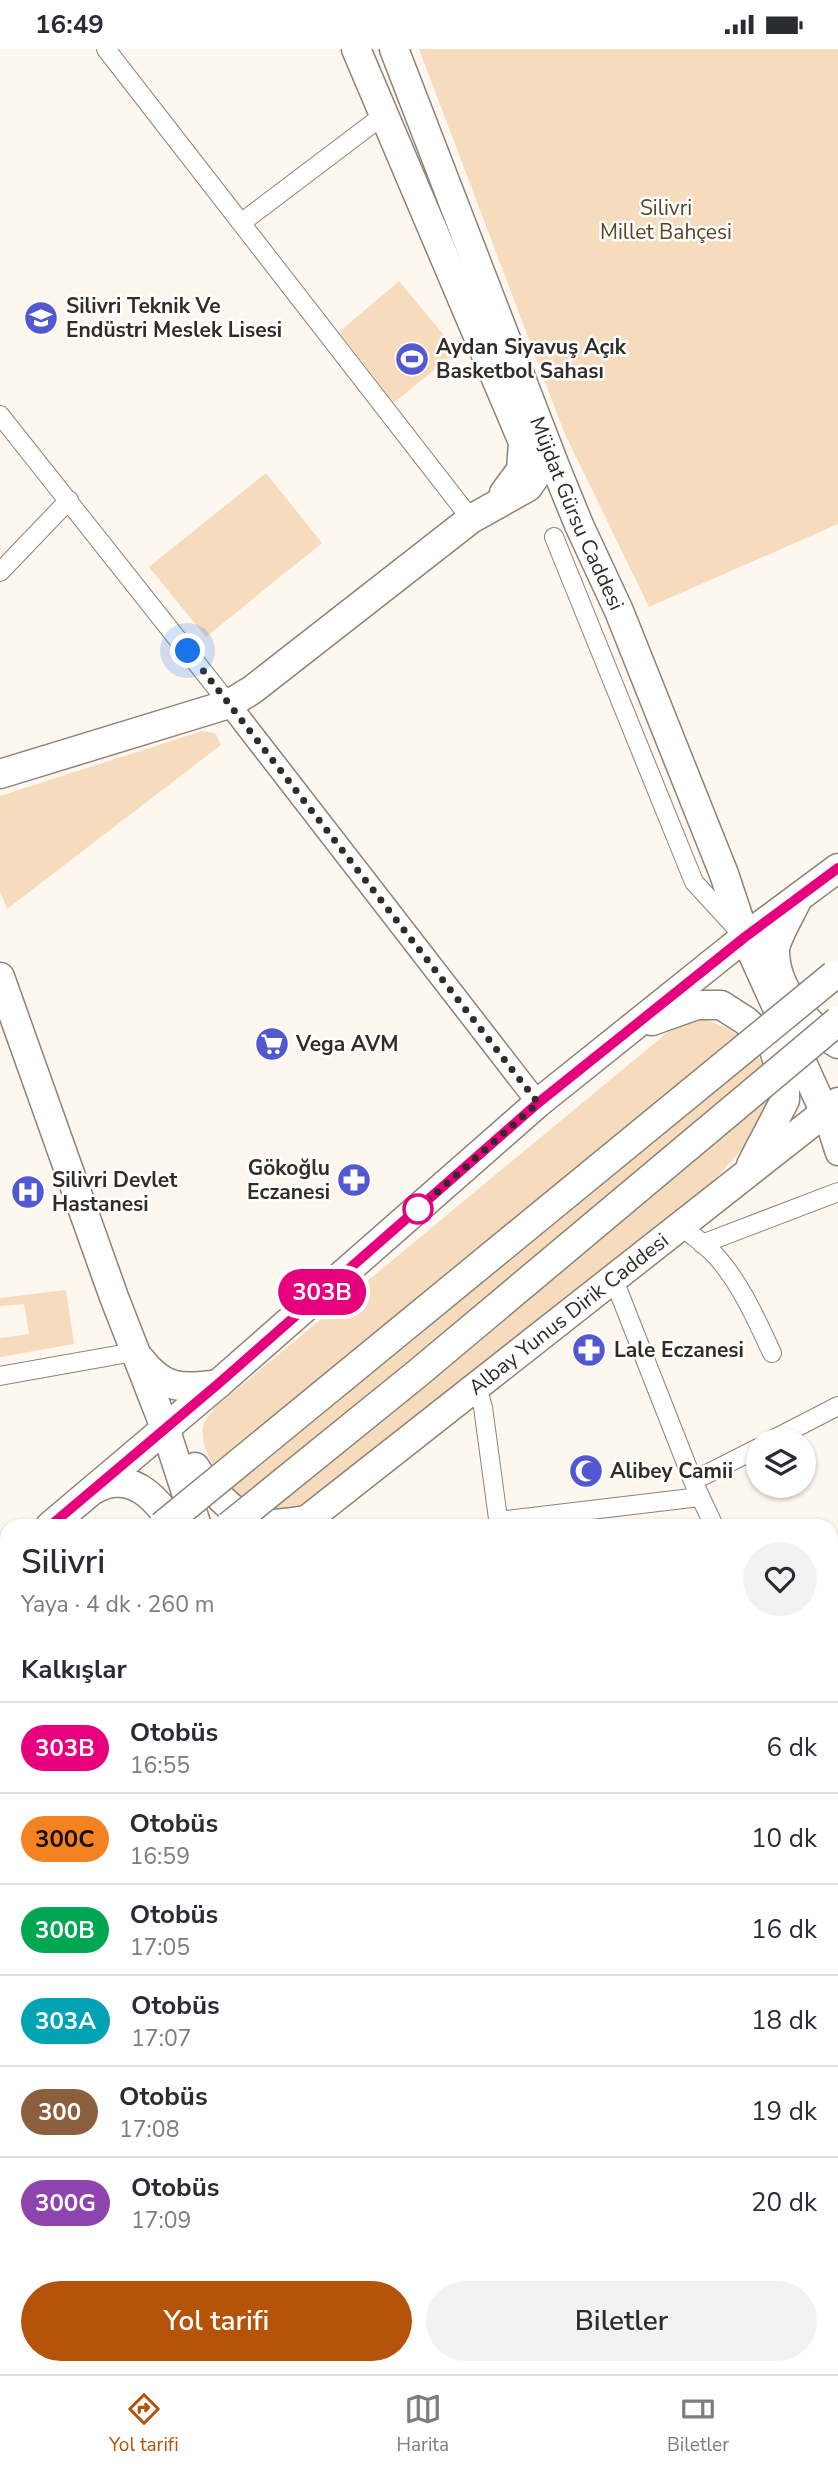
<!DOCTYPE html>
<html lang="tr">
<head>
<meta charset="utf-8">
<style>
	:root { --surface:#fff; --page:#f2f2f3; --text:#2b2b33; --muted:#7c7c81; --line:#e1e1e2; --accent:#b45309 }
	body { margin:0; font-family:"Nunito Sans",sans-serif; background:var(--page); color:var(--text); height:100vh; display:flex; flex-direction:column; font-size:26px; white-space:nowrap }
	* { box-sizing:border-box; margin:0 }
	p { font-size:23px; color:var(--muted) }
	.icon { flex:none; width:38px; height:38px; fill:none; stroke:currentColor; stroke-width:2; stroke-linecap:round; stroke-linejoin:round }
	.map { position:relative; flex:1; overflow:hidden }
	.details { position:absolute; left:0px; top:1470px; width:838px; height:856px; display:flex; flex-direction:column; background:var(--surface); border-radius:21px 21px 0 0; box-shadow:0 2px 5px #0004 }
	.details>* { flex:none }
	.badge { padding:0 14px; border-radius:23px; font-size:24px; line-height:46px }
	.tools { position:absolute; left:746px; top:1379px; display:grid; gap:14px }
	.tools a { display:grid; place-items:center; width:70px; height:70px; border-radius:50%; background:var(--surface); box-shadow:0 2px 5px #0004; font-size:35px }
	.you { position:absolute; width:35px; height:35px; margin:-18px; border:5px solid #fff; border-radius:50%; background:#1a73e8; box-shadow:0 0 0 10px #1a73e833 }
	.map>.badge { position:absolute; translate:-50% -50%; box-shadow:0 0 0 4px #fff }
	h2 { padding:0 21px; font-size:26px; line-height:63px }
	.round { display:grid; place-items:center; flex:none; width:74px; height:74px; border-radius:37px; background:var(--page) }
	.headline { display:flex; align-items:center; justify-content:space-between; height:119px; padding:0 21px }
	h1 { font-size:33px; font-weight:600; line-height:52px }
	.primary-button { display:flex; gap:14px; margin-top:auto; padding:14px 21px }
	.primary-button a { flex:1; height:80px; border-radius:42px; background:var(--accent); color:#fff; font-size:28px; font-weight:600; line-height:80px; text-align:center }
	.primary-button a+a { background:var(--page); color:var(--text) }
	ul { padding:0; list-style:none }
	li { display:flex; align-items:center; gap:21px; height:91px; padding:0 21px; border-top:2px solid var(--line) }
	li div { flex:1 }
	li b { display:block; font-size:26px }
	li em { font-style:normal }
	li .badge { min-width:77px; font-weight:700; text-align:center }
	.status { display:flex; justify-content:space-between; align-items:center; height:49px; padding:0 35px; background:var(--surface); direction:ltr }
	.status svg { height:19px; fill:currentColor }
	.menu { display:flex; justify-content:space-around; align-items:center; height:98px; border-top:2px solid var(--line); background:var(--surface); font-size:19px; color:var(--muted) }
	.menu a { display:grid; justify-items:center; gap:4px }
	.menu .current { color:var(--accent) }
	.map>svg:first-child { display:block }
	.green { fill:#f6dcbd }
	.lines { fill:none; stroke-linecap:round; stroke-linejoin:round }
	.minor-casing { stroke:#8c8377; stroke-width:20 }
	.tertiary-casing { stroke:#8c8377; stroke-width:24 }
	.secondary-casing { stroke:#8c8377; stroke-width:27 }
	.primary-casing { stroke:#8c8377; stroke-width:31 }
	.trunk-casing { stroke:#8c8377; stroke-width:31 }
	.minor { stroke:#fff; stroke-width:18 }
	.tertiary { stroke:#fff; stroke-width:21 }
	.secondary { stroke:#fff; stroke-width:24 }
	.primary { stroke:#fff; stroke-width:28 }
	.trunk { stroke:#fff; stroke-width:28 }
	.trunk-bridge-casing { stroke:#8c8377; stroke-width:31; stroke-linecap:butt }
	.trunk-bridge { stroke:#fff; stroke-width:28 }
	.line-casing { stroke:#fff; stroke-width:16 }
	.line { stroke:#e6007e; stroke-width:10 }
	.walk { stroke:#302c27; stroke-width:7; stroke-dasharray:0 12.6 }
	.stop-dot { fill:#fff; stroke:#e6007e; stroke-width:3.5 }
	.labels { text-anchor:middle; stroke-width:5; stroke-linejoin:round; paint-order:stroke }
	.park-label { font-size:21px; fill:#5d421f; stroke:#fff }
	.poi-label { font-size:21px; font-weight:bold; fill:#302c27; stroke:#fff; text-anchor:start }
	.street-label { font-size:21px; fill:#302c27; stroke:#fff }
</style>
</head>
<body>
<div class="status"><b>16:49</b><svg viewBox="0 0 49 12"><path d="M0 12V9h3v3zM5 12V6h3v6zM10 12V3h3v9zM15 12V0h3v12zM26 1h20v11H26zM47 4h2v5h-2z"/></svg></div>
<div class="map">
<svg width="838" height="2325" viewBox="0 0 838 2325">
	<rect width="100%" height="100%" fill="#fef7f0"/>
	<!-- green -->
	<path class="green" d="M419,0H838V475L649,558L564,383Z
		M399,232L457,302L394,354L339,283Z
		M266,424L322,494L206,588L149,518Z
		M202,682L215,684L221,696L7,860L0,842V747Z
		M704,970L727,979L746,992L766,1019L773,1044L753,1088L708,1138L304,1458C293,1460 276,1466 266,1464C237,1458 198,1408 203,1377C204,1372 211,1364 214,1359L680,973Z
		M66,1241L74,1295L0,1308V1289L29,1285L24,1255L0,1257V1249Z
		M431,2319H598L601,2325H422Z"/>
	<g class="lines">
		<!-- minor casing -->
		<g class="minor-casing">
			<path id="minor" d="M106,0L471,470
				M241,174L385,65
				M0,366L229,655
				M554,488L694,833L738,881
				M0,523L69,451
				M682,1178C693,1187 706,1196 716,1207C741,1235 756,1270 772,1304
				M702,1195L838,1143
				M614,1231L693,1432L714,1477
				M0,1327L134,1303
				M477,1338L483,1358L499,1477
				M772,1391L838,1357
				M693,1432L758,1399
				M498,1472L700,1448
				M831,1504L838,1501
				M831,1726L838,1722
				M831,1778L838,1784
				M0,1791L7,1809
				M831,1975L838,1972
				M0,2219H7
				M97,2319L99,2325
				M0,2322L9,2319"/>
		</g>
		<!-- tertiary casing -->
		<g class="tertiary-casing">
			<path id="tertiary" d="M229,655L538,1054
				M618,2319L622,2325"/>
		</g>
		<!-- secondary casing -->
		<g class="secondary-casing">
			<path id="secondary" d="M825,1064L838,1104"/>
		</g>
		<!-- primary casing -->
		<g class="primary-casing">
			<g id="primary">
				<path d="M356,0L523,393L521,421L504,444"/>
				<path id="s1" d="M394,0L555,417L579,476L619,562L724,825L745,888L825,1064"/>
				<path d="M0,725L229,655L252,641L471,470L528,438L541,419L547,397"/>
				<path d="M797,851C792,863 775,890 775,902C775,939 807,978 838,995"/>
				<path d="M0,928L114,1248L165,1379L197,1477"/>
				<path d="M652,972L697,956H721L746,972L773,998L785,1035V1051L751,1116"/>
				<path d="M141,1311C164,1341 183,1340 218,1335"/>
				<path d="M195,1418C205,1435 237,1469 257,1474C273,1477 292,1473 307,1471"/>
				<path d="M93,1441C99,1438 107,1434 114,1434C142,1430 161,1458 176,1477"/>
				<path d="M50,1477L218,1335L538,1054L745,888L838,819"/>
				<path id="s2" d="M299,1477L838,1053"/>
				<path d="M0,1519L7,1513"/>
				<path d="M0,1716L7,1710"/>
				<path d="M831,2144L838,2142"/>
				<path d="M831,2245L838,2240"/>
				<path d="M393,2325L404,2319"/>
				<path d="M733,2325L740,2319"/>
			</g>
		</g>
		<!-- trunk casing -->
		<g class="trunk-casing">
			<path id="trunk" d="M0,1609L7,1603
				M0,1663L7,1657"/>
		</g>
		<!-- minor -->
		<use href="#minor" class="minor"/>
		<!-- tertiary -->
		<use href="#tertiary" class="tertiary"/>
		<!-- secondary -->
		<use href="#secondary" class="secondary"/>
		<!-- primary -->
		<use href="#primary" class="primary"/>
		<!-- trunk -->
		<use href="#trunk" class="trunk"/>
		<!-- trunk-bridge casing -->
		<g class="trunk-bridge-casing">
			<path id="trunk-bridge" d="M162,1477L834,926
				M229,1477L418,1324L838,972"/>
		</g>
		<!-- trunk-bridge -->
		<use href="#trunk-bridge" class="trunk-bridge"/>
	</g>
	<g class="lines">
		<!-- line casing -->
		<g class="line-casing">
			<path id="line" d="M50,1477L218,1335L538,1054L745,888L838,819"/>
		</g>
		<!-- line -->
		<use href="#line" class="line"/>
		<!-- walk -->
		<path class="walk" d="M188,602L538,1054L418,1160"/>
	</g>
	<!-- icons -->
	<defs>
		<g id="school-disc" transform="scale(1.75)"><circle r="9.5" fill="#5259d0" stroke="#fff"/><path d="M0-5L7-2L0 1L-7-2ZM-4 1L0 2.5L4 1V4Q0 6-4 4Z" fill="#fff"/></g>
		<g id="stadium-disc" transform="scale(1.75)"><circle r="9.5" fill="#5259d0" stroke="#fff"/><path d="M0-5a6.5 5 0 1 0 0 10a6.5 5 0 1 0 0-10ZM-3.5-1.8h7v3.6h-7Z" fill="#fff"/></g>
		<g id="supermarket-disc" transform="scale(1.75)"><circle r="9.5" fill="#5259d0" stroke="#fff"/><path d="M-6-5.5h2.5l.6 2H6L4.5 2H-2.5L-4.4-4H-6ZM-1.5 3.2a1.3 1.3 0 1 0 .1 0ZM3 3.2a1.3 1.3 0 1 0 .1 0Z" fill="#fff"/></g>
		<g id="pharmacy-disc" transform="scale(1.75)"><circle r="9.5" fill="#5259d0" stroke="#fff"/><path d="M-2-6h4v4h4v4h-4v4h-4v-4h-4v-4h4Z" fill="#fff"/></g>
		<g id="hospital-disc" transform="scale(1.75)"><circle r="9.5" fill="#5259d0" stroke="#fff"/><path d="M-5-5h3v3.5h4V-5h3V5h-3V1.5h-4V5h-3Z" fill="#fff"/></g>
		<g id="mosque-disc" transform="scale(1.75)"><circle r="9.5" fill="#5259d0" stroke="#fff"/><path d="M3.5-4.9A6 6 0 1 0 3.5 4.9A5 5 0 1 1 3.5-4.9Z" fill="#fff"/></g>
	</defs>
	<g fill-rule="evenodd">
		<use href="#school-disc" x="41" y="269"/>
		<use href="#stadium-disc" x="412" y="310"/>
		<use href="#supermarket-disc" x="272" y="995"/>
		<use href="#pharmacy-disc" x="354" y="1131"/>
		<use href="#hospital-disc" x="28" y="1143"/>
		<use href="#pharmacy-disc" x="589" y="1301"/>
		<use href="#mosque-disc" x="586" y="1422"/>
	</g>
	<!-- markers -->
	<circle class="stop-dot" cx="418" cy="1160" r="14"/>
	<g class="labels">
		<!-- park labels -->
		<g class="park-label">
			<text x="666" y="166">Silivri<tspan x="666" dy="24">Millet Bahçesi</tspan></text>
		</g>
		<!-- poi labels -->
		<g class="poi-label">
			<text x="66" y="264">Silivri Teknik Ve<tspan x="66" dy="24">Endüstri Meslek Lisesi</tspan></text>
			<text x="436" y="305">Aydan Siyavuş Açık<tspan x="436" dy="24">Basketbol Sahası</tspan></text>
			<text x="296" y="1002">Vega AVM</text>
			<text x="330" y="1126" text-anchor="end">Gökoğlu<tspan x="330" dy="24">Eczanesi</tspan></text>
			<text x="52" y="1138">Silivri Devlet<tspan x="52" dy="24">Hastanesi</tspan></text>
			<text x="614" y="1308">Lale Eczanesi</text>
			<text x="610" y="1429">Alibey Camii</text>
		</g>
		<!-- street labels -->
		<g class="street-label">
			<text dy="7" stroke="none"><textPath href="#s1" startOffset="499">Müjdat Gürsu Caddesi</textPath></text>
			<text dy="7" stroke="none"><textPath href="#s2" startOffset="343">Albay Yunus Dirik Caddesi</textPath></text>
		</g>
	</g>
</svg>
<div class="tools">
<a><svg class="icon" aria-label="layers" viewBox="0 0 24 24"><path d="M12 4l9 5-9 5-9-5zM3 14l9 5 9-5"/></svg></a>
</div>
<div class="you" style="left:188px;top:602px"></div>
<b class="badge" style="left:322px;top:1243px;background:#e6007e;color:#fff">303B</b>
<section class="details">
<div class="headline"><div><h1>Silivri</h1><p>Yaya · 4 dk · 260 m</p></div><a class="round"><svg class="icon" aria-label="heart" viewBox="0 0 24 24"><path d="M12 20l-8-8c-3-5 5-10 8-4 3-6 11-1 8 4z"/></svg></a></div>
<h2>Kalkışlar</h2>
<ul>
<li><span class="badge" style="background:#e6007e;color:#fff">303B</span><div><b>Otobüs</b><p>16:55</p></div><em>6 dk</em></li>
<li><span class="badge" style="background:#f58220;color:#111">300C</span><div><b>Otobüs</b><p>16:59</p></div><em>10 dk</em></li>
<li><span class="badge" style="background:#00a651;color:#fff">300B</span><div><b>Otobüs</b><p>17:05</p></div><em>16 dk</em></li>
<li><span class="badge" style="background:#00a3b4;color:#fff">303A</span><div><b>Otobüs</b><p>17:07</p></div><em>18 dk</em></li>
<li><span class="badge" style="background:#8b5e3c;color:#fff">300</span><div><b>Otobüs</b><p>17:08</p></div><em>19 dk</em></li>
<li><span class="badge" style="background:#8e44ad;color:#fff">300G</span><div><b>Otobüs</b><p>17:09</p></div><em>20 dk</em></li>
</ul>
<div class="primary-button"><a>Yol tarifi</a><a>Biletler</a></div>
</section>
</div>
<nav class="menu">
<a class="current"><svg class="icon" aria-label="directions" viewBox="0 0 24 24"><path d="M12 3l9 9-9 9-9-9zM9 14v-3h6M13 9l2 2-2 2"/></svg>Yol tarifi</a>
<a><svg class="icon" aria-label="map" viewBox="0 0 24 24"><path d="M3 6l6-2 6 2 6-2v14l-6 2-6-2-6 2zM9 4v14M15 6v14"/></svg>Harita</a>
<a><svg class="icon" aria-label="tickets" viewBox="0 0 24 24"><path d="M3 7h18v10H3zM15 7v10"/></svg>Biletler</a>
</nav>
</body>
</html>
